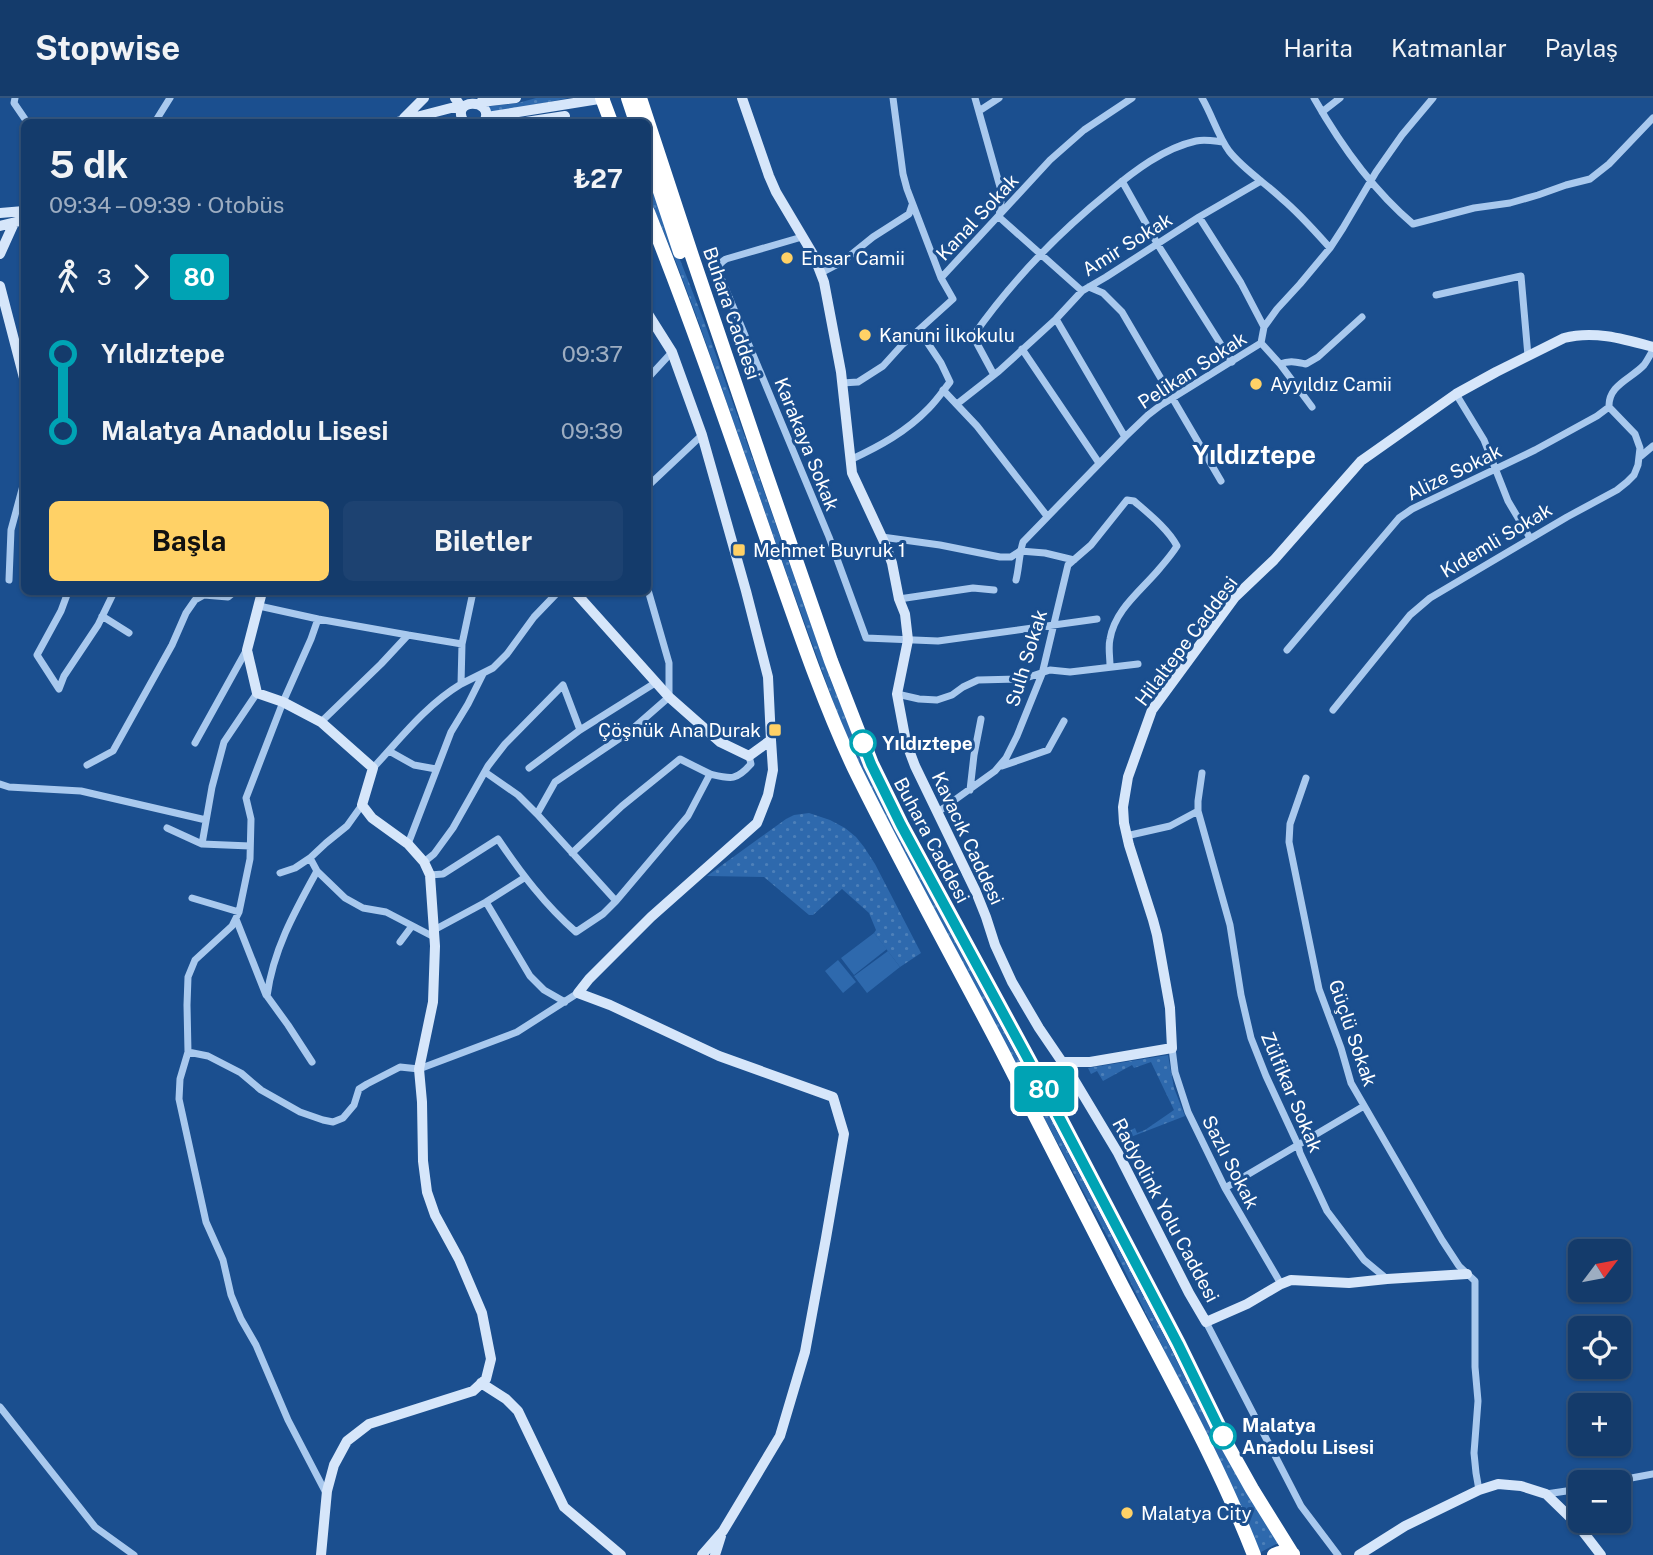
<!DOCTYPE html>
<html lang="tr">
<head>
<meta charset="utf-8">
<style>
	:root { --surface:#143b6b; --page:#1d4271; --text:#f1f3f6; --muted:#9dadc1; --line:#33557e; --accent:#ffd166 }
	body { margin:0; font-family:"Public Sans",sans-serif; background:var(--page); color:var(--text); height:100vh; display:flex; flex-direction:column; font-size:26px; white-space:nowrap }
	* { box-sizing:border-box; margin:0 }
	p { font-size:23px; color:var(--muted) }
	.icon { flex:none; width:38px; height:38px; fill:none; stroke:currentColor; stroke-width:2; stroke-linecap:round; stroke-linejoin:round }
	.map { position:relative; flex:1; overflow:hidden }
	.details { position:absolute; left:21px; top:21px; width:630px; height:476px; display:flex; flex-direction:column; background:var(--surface); border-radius:10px; box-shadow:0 2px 5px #0004,0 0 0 2px var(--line) }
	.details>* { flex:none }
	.badge { padding:0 14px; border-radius:5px; font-size:24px; line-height:46px }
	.needle { width:46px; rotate:58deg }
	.buttons { position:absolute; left:1568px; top:1141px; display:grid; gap:14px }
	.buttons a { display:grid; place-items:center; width:63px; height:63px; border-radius:10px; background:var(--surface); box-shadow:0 2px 5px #0004,0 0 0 2px var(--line); font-size:35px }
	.map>.badge { position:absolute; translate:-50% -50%; box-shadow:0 0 0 4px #fff }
	.legs { display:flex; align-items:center; gap:10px; height:77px; padding:0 28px; font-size:23px }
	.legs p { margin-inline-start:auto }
	.headline { display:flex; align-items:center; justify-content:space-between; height:119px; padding:0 28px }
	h1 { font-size:38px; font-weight:700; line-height:52px }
	.button { display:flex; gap:14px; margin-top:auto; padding:14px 28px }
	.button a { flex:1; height:80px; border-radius:10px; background:var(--accent); color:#111; font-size:28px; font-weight:700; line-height:80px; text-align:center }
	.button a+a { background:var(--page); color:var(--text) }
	ul { padding:0 28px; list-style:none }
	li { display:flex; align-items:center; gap:24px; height:77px; font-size:26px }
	li i { display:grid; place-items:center; width:10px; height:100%; margin:0 9px; background:currentColor }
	li i::after { content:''; width:18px; height:18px; margin:-9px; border:5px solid; border-radius:50%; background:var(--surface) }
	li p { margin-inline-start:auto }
	li:first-child i { background:linear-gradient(#0000 50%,currentColor 0) }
	li:last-child i { background:linear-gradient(currentColor 50%,#0000 0) }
	header { display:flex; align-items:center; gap:42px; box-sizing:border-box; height:98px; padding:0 35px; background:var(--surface); border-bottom:2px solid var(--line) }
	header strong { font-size:33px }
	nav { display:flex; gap:38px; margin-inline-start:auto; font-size:24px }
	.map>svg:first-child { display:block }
	.grass { fill:url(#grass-dots) }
	.park { fill:#2e69ad }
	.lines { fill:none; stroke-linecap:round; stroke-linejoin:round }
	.street { stroke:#a9c9ee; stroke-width:7 }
	.secondary { stroke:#d6e6fa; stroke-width:10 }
	.highway { stroke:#fff; stroke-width:14 }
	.line-1-casing { stroke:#fff; stroke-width:16 }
	.line-1 { stroke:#00a3b4; stroke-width:10 }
	.poi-dot { fill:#ffd166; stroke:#1b4f8f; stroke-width:2.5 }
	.stop-1-dot { fill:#fff; stroke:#00a3b4; stroke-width:3.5 }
	.labels { text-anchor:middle; stroke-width:6; stroke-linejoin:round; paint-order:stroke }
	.street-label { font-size:19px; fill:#fff; stroke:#1b4f8f }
	.poi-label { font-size:19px; fill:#fff; stroke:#1b4f8f; text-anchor:start }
	.stop-label { font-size:19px; font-weight:bold; fill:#fff; stroke:#1b4f8f; text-anchor:start }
	.district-label { font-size:26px; font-weight:bold; fill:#fff; stroke:#1b4f8f }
</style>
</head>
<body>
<header>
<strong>Stopwise</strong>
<nav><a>Harita</a><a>Katmanlar</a><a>Paylaş</a></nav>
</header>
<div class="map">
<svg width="1653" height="1457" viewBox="0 0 1653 1457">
	<defs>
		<pattern id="grass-dots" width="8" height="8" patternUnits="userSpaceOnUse" patternTransform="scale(1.75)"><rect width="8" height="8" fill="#2e69ad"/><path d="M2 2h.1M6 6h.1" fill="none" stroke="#4d80b9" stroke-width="1.8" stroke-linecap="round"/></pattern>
	</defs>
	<rect width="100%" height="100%" fill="#1b4f8f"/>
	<!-- grass -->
	<path class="grass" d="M536,0H568L489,16L484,9L518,5Z
		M648,80L704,223L832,586L875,687L1119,1147L1200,1309L1223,1353L1278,1445L1259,1455L1216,1357L1114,1151L903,755L846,639L780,457L699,225L676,164L648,96Z
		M809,715L830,722L845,730L856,739L864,749L875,766L921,855L900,869L874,835L876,832L869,815L842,791L813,817H809L764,779L707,778L786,721L794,717Z
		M1168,957L1174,990L1185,1018L1123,1042L1115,1025L1123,1021L1129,1033L1135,1030L1137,1035L1145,1032L1174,1012L1151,964L1134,970L1132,967L1103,983L1097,973L1091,976L1088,970Z"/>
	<!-- park -->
	<path class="park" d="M874,835L887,851L854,877L841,860Z
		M888,853L900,869L867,895L854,878Z
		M838,862L856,884L843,895L825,873Z"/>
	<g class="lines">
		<!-- street -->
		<path class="street" d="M15,0L14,5L27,24
			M893,0L903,76L907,91L941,180
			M975,0L1002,96L999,119L1082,193
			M1202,0C1212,17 1218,38 1229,53C1243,71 1264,84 1281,100C1299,115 1314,132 1330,150
			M1314,0C1340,46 1373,92 1413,126L1474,110L1510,105L1538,97L1566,87L1590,81L1609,66L1653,20
			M979,13L999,0
			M1322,14L1340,0
			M155,24L170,0
			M1122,83L1158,147L1232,264
			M1199,119L1241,185L1264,229
			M802,139L726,161C720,165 718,167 719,175L829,439L866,540L938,543L1097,521
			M821,175L842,164L873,139L909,116L912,107
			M1089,189L1103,195L1122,214L1221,383
			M1436,197L1521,178L1528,258
			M1056,221L1125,339
			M1261,245L1280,266C1290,262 1296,264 1306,266L1318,259L1362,219
			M1022,251L1099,365
			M1280,266L1312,309
			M994,277L973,238C1011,184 1057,136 1109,94C1134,73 1164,50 1196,43C1205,41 1214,43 1223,44
			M648,280L672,254
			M842,285L858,284L883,268L902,247L953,201L941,180L1050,62L1084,32L1132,0
			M943,292L977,328L1047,418
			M1456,296L1484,342L1508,403L1530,440
			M957,306L999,273L1056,221L1082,193L1106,179L1199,119L1261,83
			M1641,358L1653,348
			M850,362C880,348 906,334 929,310C937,302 943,293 950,284L941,265L919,232
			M648,388L702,337
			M882,439L940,447L1000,459H1011L1020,453L1045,455L1074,462
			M9,482L11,432L24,384
			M1016,482C1019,470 1019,457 1023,444L1125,339L1148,317L1161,307L1261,245L1264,229L1277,211L1300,186L1330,150L1343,130L1376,74L1402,37L1433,0
			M68,494L61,513L37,557L59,591L64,578L98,527L114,494
			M899,501L973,490L994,492
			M259,508L318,521L311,541L283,604L246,700L251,721L250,761L239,814L232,828L195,862L188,879L187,907L188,954L208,958L241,975L261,992L300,1014L323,1022L333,1024L343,1020L354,1007L359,991L367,986L400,969L419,971L517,934L578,895
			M102,518L129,535
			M318,521L408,537
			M462,546L461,586L493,570L507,556L534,519L558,494
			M1287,552L1399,420L1412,411L1535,352L1597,318L1609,309C1608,287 1631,281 1644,267C1647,263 1650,257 1653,252
			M897,596L919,601L937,602L952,597L963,589L978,582L1023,581L1050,572L1070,574L1138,566
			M1333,612L1410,517L1430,500L1567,419L1617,392L1627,384L1634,377L1638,367L1640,350L1635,336L1609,309
			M321,624L381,566L408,537L462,546L473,494
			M195,645L246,553
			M389,653L414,667L436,671
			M87,667L113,653L172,547L186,515L195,502L204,497L228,499L234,494
			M1002,668L1048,652L1064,623
			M373,670C401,640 425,608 461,586
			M529,670L580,632
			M485,674L518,697L537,716L555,684L629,634L669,599V565L648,492
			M1306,680L1290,726L1289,744L1319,891L1341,950L1351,985L1442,1142L1459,1168L1475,1183V1269L1478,1303L1474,1355L1476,1375L1479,1392
			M0,686L9,689L81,693L206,722
			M970,692L974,657L981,621
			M1198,713V703L1202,675
			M938,714L995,673L1006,660L1017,638L1042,576L1068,467L1091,447L1127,402L1134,403C1149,416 1168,431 1177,448C1172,456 1166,463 1160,470C1142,492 1115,511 1110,541C1108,549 1110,559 1110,568
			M167,730L202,746L250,748
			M1126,738L1170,728L1198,713L1230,827L1241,897L1251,940L1266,978L1298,1047L1300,1055L1327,1113L1364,1162L1387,1181
			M202,746L212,689L224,644L257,595
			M408,746L451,634L468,606L483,576
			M572,755L622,708L680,661L710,676
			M424,764L434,756L453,730L488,668L505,646L563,587L580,632L655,585
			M317,773L345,800L363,810L386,814L434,839
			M280,775L295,770L310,760
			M430,777L443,776L498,741C521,775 545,807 576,834L603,816L616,803L537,716
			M192,800L239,814
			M616,803L688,718L710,676C731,681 736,683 751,666L749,658
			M486,804L530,878L544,892L565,904
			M236,821L266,897
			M434,832L486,804L524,780
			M400,844L412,828
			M1172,950L1175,974L1188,1014L1225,1090L1281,1186
			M188,954L180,981L179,1001L206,1124L223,1162L231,1197L241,1221L256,1247L288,1322L326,1395
			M312,964L288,927L267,898C273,852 295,813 317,773L310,760L326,745L347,728L362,707
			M1225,1090L1364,1008
			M1206,1224L1301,1408L1338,1457
			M0,1309L95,1429L134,1457
			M1610,1384L1653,1376
			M1546,1396L1580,1391"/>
		<!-- secondary -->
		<path class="secondary" d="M742,0L769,78L776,94L814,158L824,184L841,274L852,375L886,448L892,465L899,501L905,516L908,542L897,596L906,644L915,668L976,794L986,819L995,847L1012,884L1039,930L1073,980L1118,1055L1189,1195L1206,1224L1247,1206L1281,1186L1291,1182L1349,1185L1387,1181L1467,1176
			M481,4L516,0
			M487,19L605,0
			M404,20L424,0
			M397,24L451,10H462L455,0
			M464,24C449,0 494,0 485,22
			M526,24L565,18
			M0,115L24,113
			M0,128L24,122
			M0,156L14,125
			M0,188L24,280
			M262,494L247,552L257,595L283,604L321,624L373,670L362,707L372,720L408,746L424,764L430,777L435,848L433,904L419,971L422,1004L423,1063L427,1094L435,1117L459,1161L482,1215L491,1261L486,1281L473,1293L369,1326L347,1343L334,1367L327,1393L321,1457
			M575,494L669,599L720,644L749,658L771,642L768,579L746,493L702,337L672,254L648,216
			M1063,964H1090L1172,950L1170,910L1157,837L1153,822L1129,747L1124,725L1123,709L1128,679L1152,612L1235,499L1274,462L1361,363L1456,296L1496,274L1564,240C1594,232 1624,241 1653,249
			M481,1285L506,1301L518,1313L564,1409L621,1457
			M702,1457L723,1433L780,1338L805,1254L826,1140L844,1036L833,999L719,958L610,907L578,895L589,881L651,819L757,725L768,697L773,672L771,642
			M715,1457L721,1438
			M1359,1457L1405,1428L1479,1392L1498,1386L1521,1388L1546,1396L1577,1426L1601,1457"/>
		<!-- highway -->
		<path class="highway" d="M602,0L611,24
			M628,0L636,24
			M640,0L691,155L764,370L831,563L871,666L901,727L1047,998L1177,1246L1224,1341L1252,1391L1293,1457
			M648,57L680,154
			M648,114C693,226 732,341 772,456C797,527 822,602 854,670C901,766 953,859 1002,953C1042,1030 1081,1107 1120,1184C1167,1274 1217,1362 1254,1457
			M1274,1457L1279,1455L1293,1456"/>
	</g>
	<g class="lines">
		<!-- line-1 casing -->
		<g class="line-1-casing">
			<path id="line-1" d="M863,645L871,666L901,727L1048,998L1178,1246L1223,1338"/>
		</g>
		<!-- line-1 -->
		<use href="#line-1" class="line-1"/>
	</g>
	<!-- markers -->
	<g class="poi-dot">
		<circle cx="787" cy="160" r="7"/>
		<circle cx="865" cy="237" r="7"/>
		<circle cx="1256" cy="286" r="7"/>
		<rect x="732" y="445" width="14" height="14" rx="3.5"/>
		<rect x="768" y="625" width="14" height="14" rx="3.5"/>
		<circle cx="1127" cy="1415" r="7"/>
	</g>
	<g class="stop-1-dot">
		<circle cx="863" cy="645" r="12"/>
		<circle cx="1223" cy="1338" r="12"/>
	</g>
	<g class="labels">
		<!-- street labels -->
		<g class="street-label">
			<text transform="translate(977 119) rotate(-47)" y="7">Kanal Sokak</text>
			<text transform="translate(1127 146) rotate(-32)" y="7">Amir Sokak</text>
			<text transform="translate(732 215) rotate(71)" y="7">Buhara Caddesi</text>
			<text transform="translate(1192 272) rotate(-33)" y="7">Pelikan Sokak</text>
			<text transform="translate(807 346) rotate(68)" y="7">Karakaya Sokak</text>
			<text transform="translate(1454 374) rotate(-26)" y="7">Alize Sokak</text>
			<text transform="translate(1496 442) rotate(-31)" y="7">Kıdemli Sokak</text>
			<text transform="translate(1186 543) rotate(-53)" y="7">Hilaltepe Caddesi</text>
			<text transform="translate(1026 560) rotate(-73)" y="7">Sulh Sokak</text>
			<text transform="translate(968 740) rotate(65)" y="7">Kavacık Caddesi</text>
			<text transform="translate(932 742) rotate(62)" y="7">Buhara Caddesi</text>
			<text transform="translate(1353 935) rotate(71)" y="7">Güçlü Sokak</text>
			<text transform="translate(1292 994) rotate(67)" y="7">Zülfikar Sokak</text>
			<text transform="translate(1231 1064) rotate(63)" y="7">Sazlı Sokak</text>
			<text transform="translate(1166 1112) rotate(62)" y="7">Radyolink Yolu Caddesi</text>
		</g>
		<!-- poi labels -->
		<g class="poi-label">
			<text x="801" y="167">Ensar Camii</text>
			<text x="879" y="244">Kanuni İlkokulu</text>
			<text x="1270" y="293">Ayyıldız Camii</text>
			<text x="753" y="459">Mehmet Buyruk 1</text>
			<text x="761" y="639" text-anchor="end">Çöşnük Ana Durak</text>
			<text x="1141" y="1422">Malatya City</text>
		</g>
		<!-- stop labels -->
		<g class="stop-label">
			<text x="882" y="652">Yıldıztepe</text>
			<text x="1242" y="1334">Malatya<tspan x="1242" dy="22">Anadolu Lisesi</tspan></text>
		</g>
		<!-- district labels -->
		<g class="district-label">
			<text x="1254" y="366">Yıldıztepe</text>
		</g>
	</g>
</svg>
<div class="buttons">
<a><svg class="needle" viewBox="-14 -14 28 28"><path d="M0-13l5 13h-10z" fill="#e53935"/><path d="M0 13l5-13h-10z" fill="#9dadc1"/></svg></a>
<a><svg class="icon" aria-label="locate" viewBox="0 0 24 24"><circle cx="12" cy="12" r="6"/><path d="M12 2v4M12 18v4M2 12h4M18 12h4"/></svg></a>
<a>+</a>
<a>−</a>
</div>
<b class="badge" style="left:1044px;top:991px;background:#00a3b4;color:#fff">80</b>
<section class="details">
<div class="headline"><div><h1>5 dk</h1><p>09:34 – 09:39 · Otobüs</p></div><b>₺27</b></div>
<div class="legs"><svg class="icon" aria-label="walk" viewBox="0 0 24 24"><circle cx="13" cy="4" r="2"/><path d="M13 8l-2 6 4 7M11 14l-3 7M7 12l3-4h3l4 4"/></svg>3<svg class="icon" aria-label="forward" viewBox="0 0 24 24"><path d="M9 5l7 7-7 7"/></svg><b class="badge" style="background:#00a3b4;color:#fff">80</b></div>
<ul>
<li><i style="color:#00a3b4"></i><b>Yıldıztepe</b><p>09:37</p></li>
<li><i style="color:#00a3b4"></i><b>Malatya Anadolu Lisesi</b><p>09:39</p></li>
</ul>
<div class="button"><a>Başla</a><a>Biletler</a></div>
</section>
</div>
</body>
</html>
